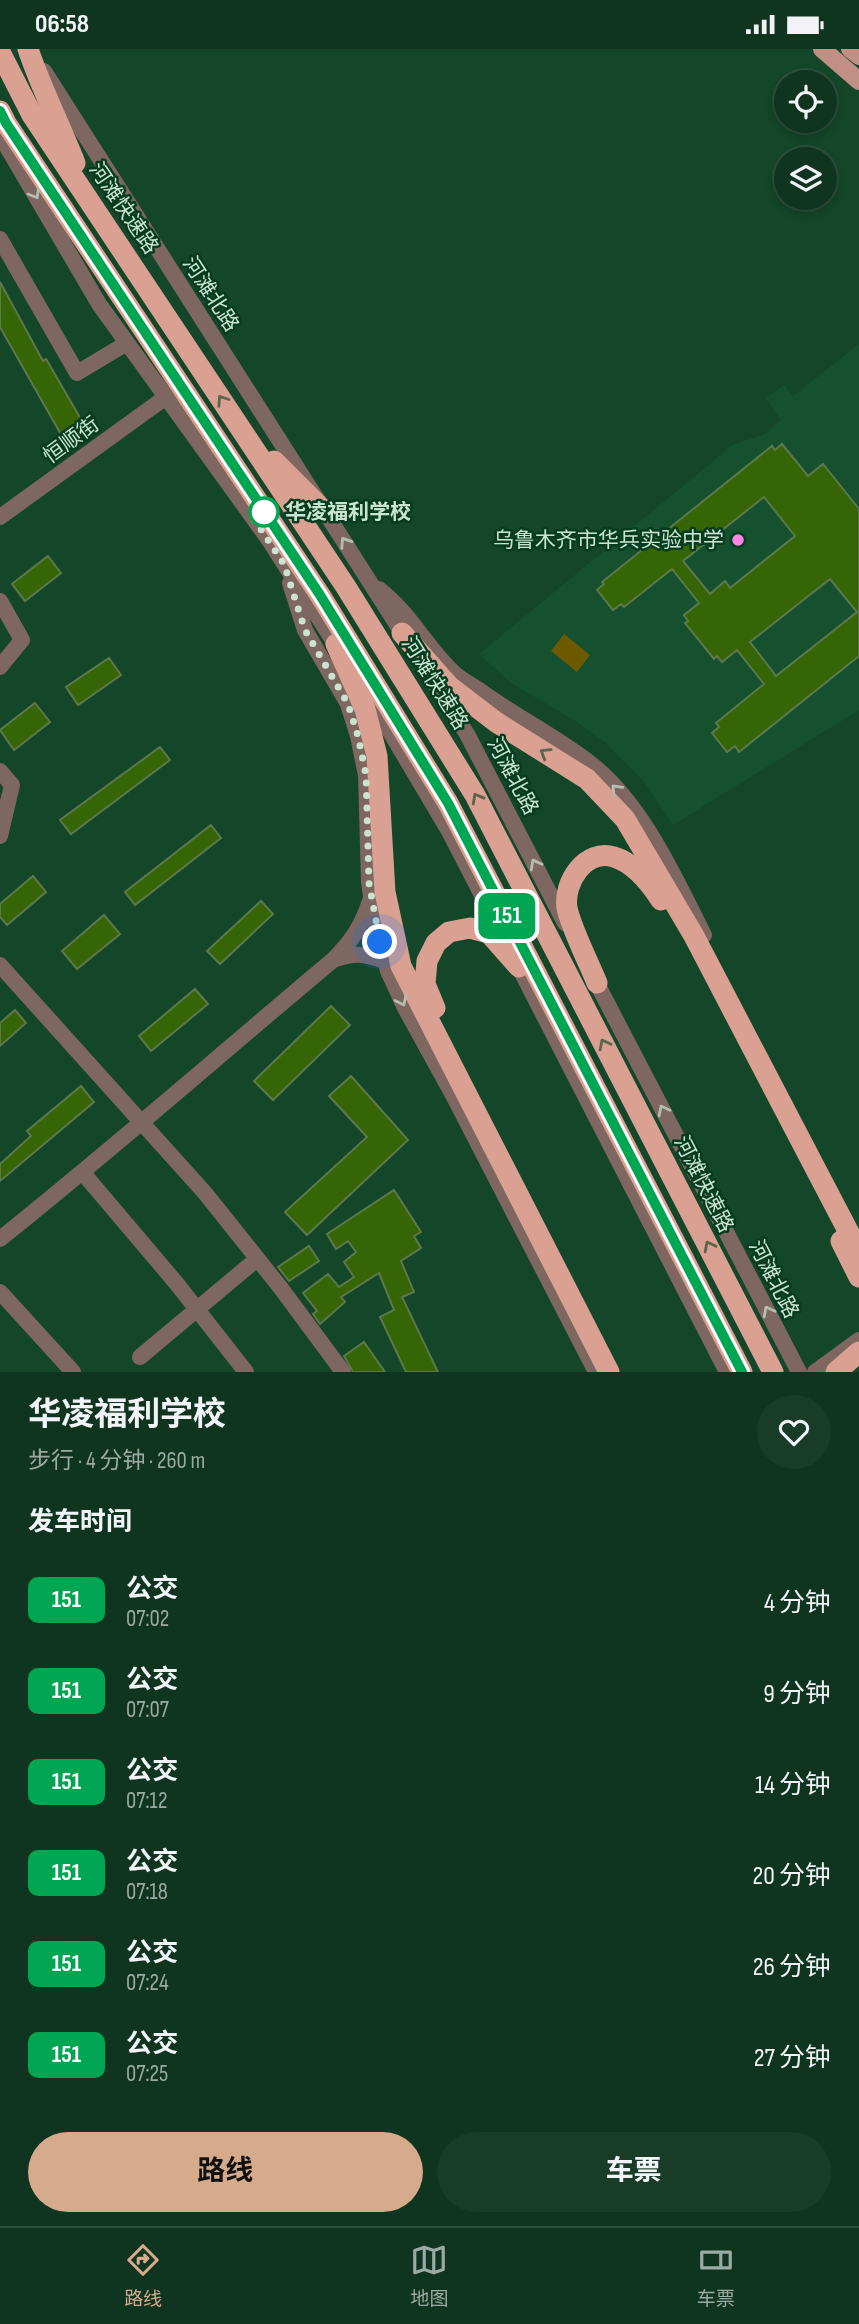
<!DOCTYPE html>
<html lang="zh">
<head>
<meta charset="utf-8">
<style>
	:root { --surface:#0f341f; --page:#183c28; --text:#f1f3f6; --muted:#9baaa4; --line:#2f4f3d; --accent:#d6ab8b }
	body { margin:0; font-family:"Sofia Sans Condensed","Noto Sans SC",sans-serif; background:var(--page); color:var(--text); height:100vh; display:flex; flex-direction:column; font-size:26px; white-space:nowrap }
	* { box-sizing:border-box; margin:0 }
	p { font-size:23px; color:var(--muted) }
	.icon { flex:none; width:38px; height:38px; fill:none; stroke:currentColor; stroke-width:2; stroke-linecap:round; stroke-linejoin:round }
	.map { position:relative; height:1323px; overflow:hidden }
	.sheet { display:flex; flex-direction:column; background:var(--surface); flex:1 }
	.sheet>* { flex:none }
	.badge { padding:0 14px; border-radius:10px; font-size:24px; line-height:46px }
	.tools { position:absolute; left:774px; top:21px; display:grid; gap:14px }
	.tools a { display:grid; place-items:center; width:63px; height:63px; border-radius:50%; background:var(--surface); box-shadow:0 4px 10px #0003,0 0 0 2px var(--line); font-size:35px }
	.you { position:absolute; width:35px; height:35px; margin:-18px; border:5px solid #fff; border-radius:50%; background:#1a73e8; box-shadow:0 0 0 10px #1a73e833 }
	.map>.badge { position:absolute; translate:-50% -50%; box-shadow:0 0 0 4px #fff }
	h2 { padding:0 28px; font-size:26px; line-height:63px }
	.round { display:grid; place-items:center; flex:none; width:74px; height:74px; border-radius:37px; background:var(--page) }
	.summary { display:flex; align-items:center; justify-content:space-between; height:119px; padding:0 28px }
	h1 { font-size:33px; font-weight:700; line-height:52px }
	.primary-button { display:flex; gap:14px; margin-top:auto; padding:14px 28px }
	.primary-button a { flex:1; height:80px; border-radius:42px; background:var(--accent); color:#111; font-size:28px; font-weight:700; line-height:80px; text-align:center }
	.primary-button a+a { background:var(--page); color:var(--text) }
	ul { padding:0; list-style:none }
	li { display:flex; align-items:center; gap:21px; height:91px; padding:0 28px }
	li div { flex:1 }
	li b { display:block; font-size:26px }
	li em { font-style:normal }
	li .badge { min-width:77px; font-weight:700; text-align:center }
	.status { display:flex; justify-content:space-between; align-items:center; height:49px; padding:0 35px; background:var(--surface); direction:ltr }
	.status svg { height:19px; fill:currentColor }
	.dock { display:flex; justify-content:space-around; align-items:center; height:98px; border-top:2px solid var(--line); background:var(--surface); font-size:19px; color:var(--muted) }
	.dock a { display:grid; justify-items:center; gap:4px }
	.dock .current { color:var(--accent) }
	.map>svg:first-child { display:block }
	.built { fill:#15512f }
	.green { fill:#6d5a00 }
	.building { fill:#356505; stroke:#5c784c; stroke-width:2; fill-rule:evenodd }
	.lines { fill:none; stroke-linecap:round; stroke-linejoin:round }
	.minor { stroke:#7f6761; stroke-width:16 }
	.major { stroke:#c19084; stroke-width:18 }
	.highway { stroke:#daa091; stroke-width:21 }
	.oneway { stroke:#b4beaf }
	.oneway2 { stroke:#5b644d }
	.line-casing { stroke:#fff; stroke-width:16 }
	.line { stroke:#00a651; stroke-width:10 }
	.walk { stroke:#cae4d1; stroke-width:7; stroke-dasharray:0 12.6 }
	.stop-dot { fill:#fff; stroke:#00a651; stroke-width:3.5 }
	.poi-dot { fill:#fb87e5; stroke:#063c1f; stroke-width:2.5 }
	.labels { text-anchor:middle; stroke-width:5; stroke-linejoin:round; paint-order:stroke }
	.street-label { font-size:21px; fill:#cae4d1; stroke:#063c1f }
	.stop-label { font-size:21px; font-weight:bold; fill:#cae4d1; stroke:#063c1f; text-anchor:start }
	.poi-label { font-size:21px; fill:#cae4d1; stroke:#063c1f; text-anchor:end }
</style>
</head>
<body>
<div class="status"><b>06:58</b><svg viewBox="0 0 49 12"><path d="M0 12V9h3v3zM5 12V6h3v6zM10 12V3h3v9zM15 12V0h3v12zM26 1h20v11H26zM47 4h2v5h-2z"/></svg></div>
<div class="map">
<svg width="859" height="1323" viewBox="0 0 859 1323">
	<rect width="100%" height="100%" fill="#144629"/>
	<!-- built -->
	<path class="built" d="M859,295V661L673,776L645,734L606,694L574,671L511,634L479,605L734,395L763,386L781,371L766,349L784,336L793,347Z"/>
	<!-- green -->
	<path class="green" d="M564,585L590,606L577,623L551,602Z"/>
	<!-- building -->
	<path class="building" d="M0,233L43,312L46,310L85,377L63,389L0,278Z
		M782,395L808,427L823,415L859,460V607L739,703L735,697L727,703L712,684L719,678L716,674L764,635L737,601L722,613L717,607L714,610L685,574L688,572L684,566L699,554L672,520L624,558L621,555L613,561L597,541L604,535L602,533L772,397L775,401ZM764,448L795,487L730,539L725,532L710,545L683,512ZM830,530L857,563L776,627L750,593Z
		M48,507L61,524L25,552L12,535Z
		M109,609L121,626L78,656L66,638Z
		M35,654L50,673L14,701L0,681Z
		M160,698L170,711L71,785L60,771Z
		M211,776L221,789L135,856L125,843Z
		M33,827L46,843L7,876L0,868V855Z
		M261,852L273,865L220,915L207,902Z
		M104,866L120,885L77,920L62,902Z
		M195,940L208,955L151,1002L139,987Z
		M331,957L350,976L273,1051L254,1032Z
		M15,961L26,974L0,997V974Z
		M351,1027L408,1091L307,1186L285,1163L367,1088L329,1047Z
		M81,1037L94,1053L0,1132V1115L31,1087L27,1082Z
		M394,1141L421,1183L414,1187L421,1199L401,1212L414,1243L402,1248L438,1323H406L380,1268L394,1261L379,1224L341,1248L345,1253L320,1275L313,1265L317,1262L303,1244L328,1225L339,1238L354,1228L344,1213L356,1203L348,1192L336,1200L327,1185Z
		M309,1197L319,1212L289,1232L278,1218Z
		M364,1293L385,1323H353L344,1307Z"/>
	<g class="lines">
		<!-- minor -->
		<path class="minor" d="M44,22L408,593
			M0,86L99,255L269,491L341,604
			M0,190L77,324L127,294
			M0,468L166,348
			M290,534L305,581L348,655L358,687L366,726L369,833L375,874L388,922L405,959L454,1048L596,1323
			M379,540C410,564 425,596 453,623C460,630 470,635 479,641C515,667 555,687 590,714C642,754 675,829 704,886
			M0,552L22,591L0,618
			M430,627L467,685L565,874
			M363,637L450,784L727,1323
			M0,722L12,736L0,787
			M370,852C362,877 351,893 333,911C355,903 363,905 385,912
			M0,916L205,1144L280,1238L343,1323
			M592,925L799,1323
			M83,1124L177,1235L246,1323
			M0,1190C113,1100 222,1004 333,911
			M0,1243L73,1323
			M140,1308L257,1210
			M815,1323L859,1291"/>
		<!-- major -->
		<path class="major" d="M822,0L859,32
			M850,0L859,7"/>
		<!-- highway -->
		<path class="highway" d="M28,0C41,39 60,76 75,114
			M0,3L32,66L346,538L475,746L773,1323
			M0,62L6,74L320,546L448,754L742,1323
			M274,412L325,463
			M402,584L449,637L496,673L587,730L625,770L694,887L859,1203
			M336,595L365,660L377,707L385,843L401,917L609,1323
			M597,934C589,914 571,879 567,859C563,833 586,799 614,808C634,814 650,834 661,851
			M435,959L425,935L427,912L436,894L449,883L470,879L489,884L519,918
			M841,1192L859,1228
			M836,1323L859,1303"/>
	</g>
	<!-- one-way arrows -->
	<defs><path id="oneway-chevron" d="M-2-3.5L2.5 0L-2 3.5" fill="none" stroke-width="1.6" stroke-linecap="round" stroke-linejoin="round" transform="scale(1.75)"/></defs>
	<g class="oneway">
		<use href="#oneway-chevron" transform="translate(35 145) rotate(60)"/>
		<use href="#oneway-chevron" transform="translate(345 493) rotate(-123)"/>
		<use href="#oneway-chevron" transform="translate(616 740) rotate(-133)"/>
		<use href="#oneway-chevron" transform="translate(535 815) rotate(-118)"/>
		<use href="#oneway-chevron" transform="translate(402 952) rotate(65)"/>
		<use href="#oneway-chevron" transform="translate(663 1061) rotate(-117)"/>
		<use href="#oneway-chevron" transform="translate(768 1262) rotate(-117)"/>
	</g>
	<g class="oneway2">
		<use href="#oneway-chevron" transform="translate(222 351) rotate(-124)"/>
		<use href="#oneway-chevron" transform="translate(545 704) rotate(-148)"/>
		<use href="#oneway-chevron" transform="translate(477 749) rotate(-119)"/>
		<use href="#oneway-chevron" transform="translate(604 995) rotate(-117)"/>
		<use href="#oneway-chevron" transform="translate(709 1197) rotate(-117)"/>
	</g>
	<g class="lines">
		<!-- line casing -->
		<g class="line-casing">
			<path id="line" d="M0,62L6,74L320,546L448,754L742,1323"/>
		</g>
		<!-- line -->
		<use href="#line" class="line"/>
		<!-- walk -->
		<path class="walk" d="M264,463L254,470L284,515L305,581L348,655L358,687L366,726L369,834L380,893"/>
	</g>
	<!-- markers -->
	<circle class="stop-dot" cx="264" cy="463" r="14"/>
	<circle class="poi-dot" cx="738" cy="491" r="7"/>
	<g class="labels">
		<!-- street labels -->
		<g class="street-label">
			<text transform="translate(124 159) rotate(56)" y="7">河滩快速路</text>
			<text transform="translate(211 245) rotate(57)" y="7">河滩北路</text>
			<text transform="translate(71 391) rotate(-36)" y="7">恒顺街</text>
			<text transform="translate(435 634) rotate(58)" y="7">河滩快速路</text>
			<text transform="translate(513 727) rotate(62)" y="7">河滩北路</text>
			<text transform="translate(704 1135) rotate(63)" y="7">河滩快速路</text>
			<text transform="translate(774 1230) rotate(63)" y="7">河滩北路</text>
		</g>
		<!-- stop labels -->
		<g class="stop-label">
			<text x="285" y="470">华凌福利学校</text>
		</g>
		<!-- poi labels -->
		<g class="poi-label">
			<text x="724" y="498">乌鲁木齐市华兵实验中学</text>
		</g>
	</g>
</svg>
<div class="tools">
<a><svg class="icon" aria-label="locate" viewBox="0 0 24 24"><circle cx="12" cy="12" r="6"/><path d="M12 2v4M12 18v4M2 12h4M18 12h4"/></svg></a>
<a><svg class="icon" aria-label="layers" viewBox="0 0 24 24"><path d="M12 4l9 5-9 5-9-5zM3 14l9 5 9-5"/></svg></a>
</div>
<div class="you" style="left:380px;top:893px"></div>
<b class="badge" style="left:507px;top:867px;background:#00a651;color:#fff">151</b>
</div>
<section class="sheet">
<div class="summary"><div><h1>华凌福利学校</h1><p>步行 · 4 分钟 · 260 m</p></div><a class="round"><svg class="icon" aria-label="heart" viewBox="0 0 24 24"><path d="M12 20l-8-8c-3-5 5-10 8-4 3-6 11-1 8 4z"/></svg></a></div>
<h2>发车时间</h2>
<ul>
<li><span class="badge" style="background:#00a651;color:#fff">151</span><div><b>公交</b><p>07:02</p></div><em>4 分钟</em></li>
<li><span class="badge" style="background:#00a651;color:#fff">151</span><div><b>公交</b><p>07:07</p></div><em>9 分钟</em></li>
<li><span class="badge" style="background:#00a651;color:#fff">151</span><div><b>公交</b><p>07:12</p></div><em>14 分钟</em></li>
<li><span class="badge" style="background:#00a651;color:#fff">151</span><div><b>公交</b><p>07:18</p></div><em>20 分钟</em></li>
<li><span class="badge" style="background:#00a651;color:#fff">151</span><div><b>公交</b><p>07:24</p></div><em>26 分钟</em></li>
<li><span class="badge" style="background:#00a651;color:#fff">151</span><div><b>公交</b><p>07:25</p></div><em>27 分钟</em></li>
</ul>
<div class="primary-button"><a>路线</a><a>车票</a></div>
</section>
<nav class="dock">
<a class="current"><svg class="icon" aria-label="directions" viewBox="0 0 24 24"><path d="M12 3l9 9-9 9-9-9zM9 14v-3h6M13 9l2 2-2 2"/></svg>路线</a>
<a><svg class="icon" aria-label="map" viewBox="0 0 24 24"><path d="M3 6l6-2 6 2 6-2v14l-6 2-6-2-6 2zM9 4v14M15 6v14"/></svg>地图</a>
<a><svg class="icon" aria-label="tickets" viewBox="0 0 24 24"><path d="M3 7h18v10H3zM15 7v10"/></svg>车票</a>
</nav>
</body>
</html>
